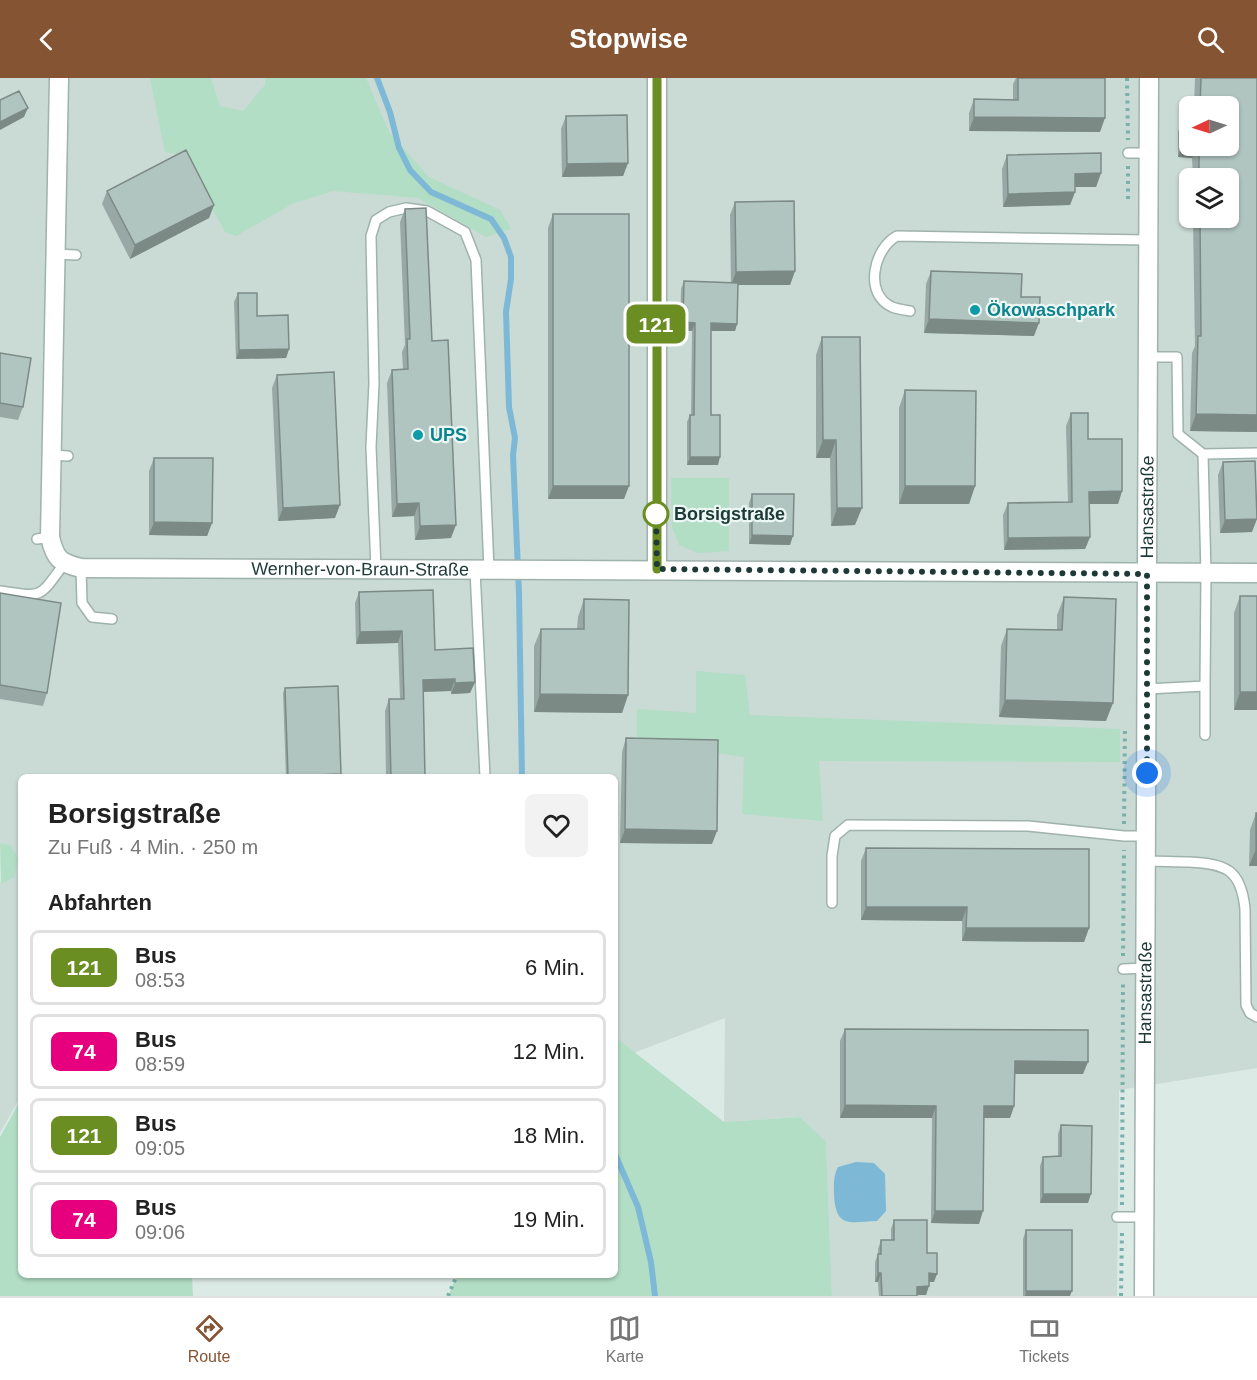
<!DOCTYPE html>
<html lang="de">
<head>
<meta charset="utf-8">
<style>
	:root { --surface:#fff; --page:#f2f2f2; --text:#222; --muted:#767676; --line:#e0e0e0; --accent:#855432 }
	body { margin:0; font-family:Arial,sans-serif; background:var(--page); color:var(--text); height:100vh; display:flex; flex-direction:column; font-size:22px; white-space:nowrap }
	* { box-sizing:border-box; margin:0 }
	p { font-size:20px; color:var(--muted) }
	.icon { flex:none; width:33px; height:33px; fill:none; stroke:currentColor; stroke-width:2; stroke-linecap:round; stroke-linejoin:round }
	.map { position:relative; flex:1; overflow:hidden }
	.drawer { position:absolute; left:18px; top:696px; width:600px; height:504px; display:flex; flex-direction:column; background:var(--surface); border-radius:9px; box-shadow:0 2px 4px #0004 }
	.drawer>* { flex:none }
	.badge { padding:0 12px; border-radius:9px; font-size:21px; line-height:39px }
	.needle { width:39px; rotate:266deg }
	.controls { position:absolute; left:1179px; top:18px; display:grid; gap:12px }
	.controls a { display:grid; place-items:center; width:60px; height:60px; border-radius:9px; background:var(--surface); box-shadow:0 2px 4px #0004; font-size:30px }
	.you { position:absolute; width:30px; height:30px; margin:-15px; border:4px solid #fff; border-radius:50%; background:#1a73e8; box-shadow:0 0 0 9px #1a73e833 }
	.map>.badge { position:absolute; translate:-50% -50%; box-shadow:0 0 0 3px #fff }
	h2 { padding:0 30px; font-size:22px; line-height:54px }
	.round { display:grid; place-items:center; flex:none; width:63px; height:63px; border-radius:9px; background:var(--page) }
	.overview { display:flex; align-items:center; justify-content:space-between; height:102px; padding:0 30px }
	h1 { font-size:28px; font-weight:700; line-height:45px }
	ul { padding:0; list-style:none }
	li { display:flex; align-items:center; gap:18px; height:75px; margin:0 12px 9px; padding:0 18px; border:3px solid var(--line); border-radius:9px }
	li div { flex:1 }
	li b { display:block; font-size:22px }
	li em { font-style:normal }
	li .badge { min-width:66px; font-weight:700; text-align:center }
	header { display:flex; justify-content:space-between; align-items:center; height:78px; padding:0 30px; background:var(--accent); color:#fff; font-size:27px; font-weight:700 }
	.menu { display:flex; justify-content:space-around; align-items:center; height:84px; border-top:2px solid var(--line); background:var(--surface); font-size:16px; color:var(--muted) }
	.menu a { display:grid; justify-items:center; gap:3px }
	.menu .selected { color:var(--accent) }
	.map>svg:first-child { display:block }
	.built { fill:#cadad5; fill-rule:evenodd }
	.green { fill:#b2dec5 }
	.water { fill:#7db9d6 }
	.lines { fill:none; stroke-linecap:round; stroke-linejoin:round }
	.stream { stroke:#7db9d6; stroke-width:6 }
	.service-casing { stroke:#9fb2ae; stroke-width:12 }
	.minor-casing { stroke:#9fb2ae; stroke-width:21 }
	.path { stroke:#79b1a9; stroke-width:4; stroke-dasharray:3 4.5; stroke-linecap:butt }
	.service { stroke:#fff; stroke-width:9 }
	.minor { stroke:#fff; stroke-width:18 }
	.wall { fill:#98a9a5 }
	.shaded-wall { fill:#7c8a86 }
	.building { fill:#b1c5c0; stroke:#7c8a86; stroke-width:1.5 }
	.line-casing { stroke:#fff; stroke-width:14 }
	.line { stroke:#6b8e23; stroke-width:9 }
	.walk { stroke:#1d3a37; stroke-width:6; stroke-dasharray:0 10.8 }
	.culture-dot { fill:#0f9aa8; stroke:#ecf7f3; stroke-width:2 }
	.stop-dot { fill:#fff; stroke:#6b8e23; stroke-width:3 }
	.labels { text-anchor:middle; stroke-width:4.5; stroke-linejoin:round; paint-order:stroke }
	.culture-label { font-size:18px; font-weight:bold; fill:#0d838f; stroke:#ecf7f3; text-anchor:start }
	.street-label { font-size:18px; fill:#1d3a37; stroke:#ecf7f3 }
	.stop-label { font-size:18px; font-weight:bold; fill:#1d3a37; stroke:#ecf7f3; text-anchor:start }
</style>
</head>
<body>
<header><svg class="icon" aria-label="back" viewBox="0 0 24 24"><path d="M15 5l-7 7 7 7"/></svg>Stopwise<svg class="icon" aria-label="search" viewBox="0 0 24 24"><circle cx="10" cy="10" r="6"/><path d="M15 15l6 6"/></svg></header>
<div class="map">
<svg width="1257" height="1218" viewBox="0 0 1257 1218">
	<rect width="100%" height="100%" fill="#dceae6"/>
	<!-- built -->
	<path class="built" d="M0,0H1257V990L1119,1012L1117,1218H832L826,1065L800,1039L724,1044L725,940L615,982V699H21V1018L0,1055V806L11,767L0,765ZM1190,28H1228V68H1190ZM1190,100H1228V140H1190Z"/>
	<!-- green -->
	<path class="green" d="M150,0H211L220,28L243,33L265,7V0H366L389,54L429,99L500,132L511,151L486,159L418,120L333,113L292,126L236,158L225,154L183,77L165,74Z
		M671,400H729V473L698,475L679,467L672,449Z
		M696,593L745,597L750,637L1120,651V684L819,683L823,743L742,736L744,679L714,675L637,674V631L696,635Z
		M0,765L11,767L18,781L14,799L1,806Z
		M615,959L724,1044L800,1039L826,1064L832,1218H448L457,1197H615Z
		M21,1021V1197H192L193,1218H0V1059Z"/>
	<!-- water -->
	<path class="water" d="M856,1084L874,1085L885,1096L886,1133L877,1143C850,1144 836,1151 834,1117C834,1106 833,1099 838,1089Z"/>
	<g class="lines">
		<!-- stream -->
		<path class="stream" d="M377,0L390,34L399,70L410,92L431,114L491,141L504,160L511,179V201L506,234L509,329L515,360L513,377L519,515L522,699
			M615,1076L638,1129L651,1184L655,1218"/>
		<!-- service casing -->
		<g class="service-casing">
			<path id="service" d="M1128,75H1149
				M55,176L76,177
				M910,233C904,232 897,231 892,229C863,216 874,170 897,158L1149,162
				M1203,376L1257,375
				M51,377L68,378
				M37,461L50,459
				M81,490L82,525L92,539L112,541
				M376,491L371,369L374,305L371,158L376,142L389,134L406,130L427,133L465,154L476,182L489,492
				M475,492L485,699
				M0,513C44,519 38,521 64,486
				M1147,611L1205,608L1206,496L1203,376L1178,356L1177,279H1148
				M1205,657V608
				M1146,783C1161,783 1175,784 1189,784C1226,786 1241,791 1245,831L1246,927L1250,935L1257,939
				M832,825V778L835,758L848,747L1028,748L1124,758H1147
				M1123,891L1146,890
				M1117,1139H1145"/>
		</g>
		<!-- minor casing -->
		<g class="minor-casing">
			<g id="minor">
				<path id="s1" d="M59,0L50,459C55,481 60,485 81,490L1257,495"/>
				<path d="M657,491V0"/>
				<path id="s2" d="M1144,1218L1149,0"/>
			</g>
		</g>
		<!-- path -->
		<path class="path" d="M1127,0L1128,62
			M1128,88V122
			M1124,746L1125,649
			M1123,878L1124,772
			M1122,1127L1123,904
			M448,1218L457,1197
			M1121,1218L1122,1153"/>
		<!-- service -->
		<use href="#service" class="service"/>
		<!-- minor -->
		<use href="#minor" class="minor"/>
	</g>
	<!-- wall -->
	<path class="wall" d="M1016,0H1105L1100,54L969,53V35L974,21L1013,22V6Z
		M1195,0H1257V354L1190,353L1192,275L1195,268L1193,140H1228V100H1193L1192,80L1178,79V54L1184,37L1190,68H1228V28H1194Z
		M566,38L628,85L623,98L562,99L561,51Z
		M1007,77L1101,95L1096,109H1075V114L1070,127L1003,129L1002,91Z
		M107,113L214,127L209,140L130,181L102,126Z
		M735,124L795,193L790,207H738L737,246L735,253H711V337L718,387H687V344L690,337H691L692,253L680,252L681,211L684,203L731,205L730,137Z
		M405,131L432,263L451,460L415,462L414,438L392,439L387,305L392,292L403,291L402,274L405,267L400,144Z
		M553,136L624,421H548V150Z
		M931,193L1021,219L1034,258L924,255L926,206Z
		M238,215L257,238L289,271L286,280L236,281L234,224Z
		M822,259L855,447L831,448L830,380H816V277Z
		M0,275L23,329L18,342L0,339Z
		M277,297L335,440L278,443L272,310Z
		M905,312L975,408L969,426H899V330Z
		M1071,335L1122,413L1118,426H1089L1090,459L1085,471L1004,472L1003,437L1008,425L1068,424L1066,348Z
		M154,380L212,445L207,458L149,457V393Z
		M1223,384L1252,454L1220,455L1218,397Z
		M752,416L790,467L749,466V425Z
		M359,514L475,604L470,615L451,616V613L423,614L425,699H386L385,633L389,621H400L398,565L356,566L355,525Z
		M0,515L47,615L43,628L0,621Z
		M1240,518L1257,632H1234V535Z
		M1064,519L1106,643L999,639L1001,568L1007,551L1057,552V537Z
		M584,521L628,617L622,635L534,634V568L541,551H577L578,539Z
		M285,610L341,696L340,699H286L283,615Z
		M626,660L712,766L620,765L622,674Z
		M1256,735H1257V788H1249L1250,752Z
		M866,770L1089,850L1084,864L962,863V843L861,842V783Z
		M845,951L1083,996H1014V1028L1010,1040H984L979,1146L931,1145L932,1040H840V963Z
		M1061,1047L1088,1125H1040V1088L1043,1079L1058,1078V1056Z
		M894,1142L927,1175L934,1204H929L926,1217H917V1218H879L878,1204H875V1184L878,1176V1171L881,1162H891V1151Z
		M1026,1152L1070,1218H1023V1161Z"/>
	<!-- shaded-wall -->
	<path class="shaded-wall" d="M28,30L24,39L0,52V44Z
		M974,39L1105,40L1100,54L969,53Z
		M1184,62H1190V68H1197L1192,80L1178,79Z
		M628,85L623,98L562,99L567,86Z
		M1101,95L1096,109H1070L1075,96Z
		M1075,114L1070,127L1003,129L1008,116Z
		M214,127L209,140L130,181L135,167Z
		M795,193L790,207H731L736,194Z
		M929,241L1039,245L1034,258L924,255Z
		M683,244L695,245L692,253L680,252Z
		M711,245L737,246L735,253H709Z
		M289,271L286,280L236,281L239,272Z
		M1196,336L1257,337V354L1190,353Z
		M823,362H836L830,380H816Z
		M690,379H720L718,387H687Z
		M553,408H629L624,421H548Z
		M905,408H975L969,426H899Z
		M1122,413L1118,426H1084L1089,414Z
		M419,425L414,438L392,439L397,426Z
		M340,427L335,440L278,443L283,430Z
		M837,430H862L855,447L831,448Z
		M1257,441L1252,454L1220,455L1225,442Z
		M154,444L212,445L207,458L149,457Z
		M456,447L451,460L415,462L420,448Z
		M752,457L793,458L790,467L749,466Z
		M1090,459L1085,471L1004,472L1008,460Z
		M402,553L398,565L356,566L360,554Z
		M455,601L451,613L418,614L423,602Z
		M475,604L470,615L451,616L455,605Z
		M1240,614H1257V632H1234Z
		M540,616L628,617L622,635L534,634Z
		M1005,622L1113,625L1106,643L999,639Z
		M341,696L340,699H288V698Z
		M625,751L717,753L712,766L620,765Z
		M1256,771H1257V788H1249Z
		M866,829H967L962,843L861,842Z
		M966,850H1089L1084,864L962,863Z
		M1015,983L1088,984L1083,996H1010Z
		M845,1027L936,1028L932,1040H840Z
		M984,1028H1014L1010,1040H980Z
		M1043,1116H1091L1088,1125H1040Z
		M935,1133H983L979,1146L931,1145Z
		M878,1195H881L878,1204H875Z
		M929,1195L937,1196L934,1204H926Z
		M929,1208L926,1217H914L917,1209Z
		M1026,1213H1072L1070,1218H1025Z"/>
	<!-- building -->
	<path class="building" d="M1018,0H1105V40L974,39V21L1018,22Z
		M1201,0H1257V337L1196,336L1198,258H1201L1200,140H1228V100H1199V68H1228V28H1200Z
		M19,13L28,30L0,44V22Z
		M627,37L628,85L567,86L566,38Z
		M1184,37H1190V62H1184Z
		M186,72L214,127L135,167L107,113Z
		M1101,75V95L1075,96V114L1008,116L1007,77Z
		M794,123L795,193L736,194L735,124Z
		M426,130L432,263L448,262L456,447L420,448L419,425L397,426L392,292L408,291L407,261H410L405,131Z
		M553,136H629V408H553Z
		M931,193L1022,196L1021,219H1040L1039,245L929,241Z
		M684,203L738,205L737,246L711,245V337H720V379H690V337H694L695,245L683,244Z
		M238,215H257V238L288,237L289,271L239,272Z
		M822,259H860L862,430H837L836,362H823Z
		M0,275L31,280L23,329L0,325Z
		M334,294L340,427L283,430L277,297Z
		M905,312L976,313L975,408H905Z
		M1071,335H1088V361H1122V413L1089,414L1090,459L1008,460V425L1072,424Z
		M154,380H213L212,445L154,444Z
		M1255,383L1257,441L1225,442L1223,384Z
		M752,416H794L793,458L752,457Z
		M433,512L435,572L473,570L475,604L455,605V601L423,602L425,699H391L389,621H404L402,553L360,554L359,514Z
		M0,515L61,525L47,615L0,607Z
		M1240,518H1257V614H1240Z
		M1064,519L1116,521L1113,625L1005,622L1007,551L1062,552Z
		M584,521L629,522L628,617L540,616L541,551H584Z
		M338,608L341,696L288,698L285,610Z
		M626,660L718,662L717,753L625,751Z
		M1256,735H1257V771H1256Z
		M866,770L1089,771V850H966L967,829H866Z
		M845,951L1088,952V984L1015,983L1014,1028H984L983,1133H935L936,1028L845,1027Z
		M1061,1047L1092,1048L1091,1116H1043V1079L1061,1078Z
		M894,1142H927V1175H937V1196L929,1195V1208L917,1209V1218H882L881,1195H878V1176H881V1162H894Z
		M1026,1152H1072V1213H1026Z"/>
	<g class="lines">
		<!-- line casing -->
		<g class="line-casing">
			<path id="line" d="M657,491V0"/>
		</g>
		<!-- line -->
		<use href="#line" class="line"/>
		<!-- walk -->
		<path class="walk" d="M656,436V434L657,491L1147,496V695"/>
	</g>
	<!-- markers -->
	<g class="culture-dot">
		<circle cx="975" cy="232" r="6"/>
		<circle cx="418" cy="357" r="6"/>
	</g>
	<circle class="stop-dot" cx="656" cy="436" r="12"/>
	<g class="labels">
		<!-- culture labels -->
		<g class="culture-label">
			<text x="987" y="238">Ökowaschpark</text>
			<text x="430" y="363">UPS</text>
		</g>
		<!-- street labels -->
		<g class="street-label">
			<text dy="6" stroke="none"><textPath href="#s2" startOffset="789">Hansastraße</textPath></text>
			<text dy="6" stroke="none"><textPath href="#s1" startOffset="786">Wernher-von-Braun-Straße</textPath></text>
			<text dy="6" stroke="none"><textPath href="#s2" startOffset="303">Hansastraße</textPath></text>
		</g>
		<!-- stop labels -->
		<g class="stop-label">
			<text x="674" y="442">Borsigstraße</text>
		</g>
	</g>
</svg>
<div class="controls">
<a><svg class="needle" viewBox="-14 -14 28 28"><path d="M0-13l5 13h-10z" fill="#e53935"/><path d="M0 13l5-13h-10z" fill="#767676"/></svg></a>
<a><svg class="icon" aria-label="layers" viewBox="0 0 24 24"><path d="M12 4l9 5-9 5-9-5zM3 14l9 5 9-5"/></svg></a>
</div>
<div class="you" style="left:1147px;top:695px"></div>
<b class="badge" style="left:656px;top:246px;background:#6b8e23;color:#fff">121</b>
<section class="drawer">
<div class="overview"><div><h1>Borsigstraße</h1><p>Zu Fuß · 4 Min. · 250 m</p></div><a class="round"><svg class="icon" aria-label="heart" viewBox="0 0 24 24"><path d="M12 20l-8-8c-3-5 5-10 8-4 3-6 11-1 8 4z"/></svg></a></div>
<h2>Abfahrten</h2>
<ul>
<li><span class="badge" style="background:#6b8e23;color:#fff">121</span><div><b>Bus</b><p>08:53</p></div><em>6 Min.</em></li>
<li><span class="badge" style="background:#e6007e;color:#fff">74</span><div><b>Bus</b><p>08:59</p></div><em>12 Min.</em></li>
<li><span class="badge" style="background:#6b8e23;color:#fff">121</span><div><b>Bus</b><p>09:05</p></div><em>18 Min.</em></li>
<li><span class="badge" style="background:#e6007e;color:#fff">74</span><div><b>Bus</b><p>09:06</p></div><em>19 Min.</em></li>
</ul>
</section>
</div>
<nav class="menu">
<a class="selected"><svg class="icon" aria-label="directions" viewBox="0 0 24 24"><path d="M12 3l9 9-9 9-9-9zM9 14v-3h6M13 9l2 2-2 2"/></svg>Route</a>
<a><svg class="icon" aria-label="map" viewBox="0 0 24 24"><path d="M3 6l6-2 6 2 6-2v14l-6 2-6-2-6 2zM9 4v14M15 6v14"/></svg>Karte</a>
<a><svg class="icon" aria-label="tickets" viewBox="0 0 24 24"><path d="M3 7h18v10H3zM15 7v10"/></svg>Tickets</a>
</nav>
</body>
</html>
